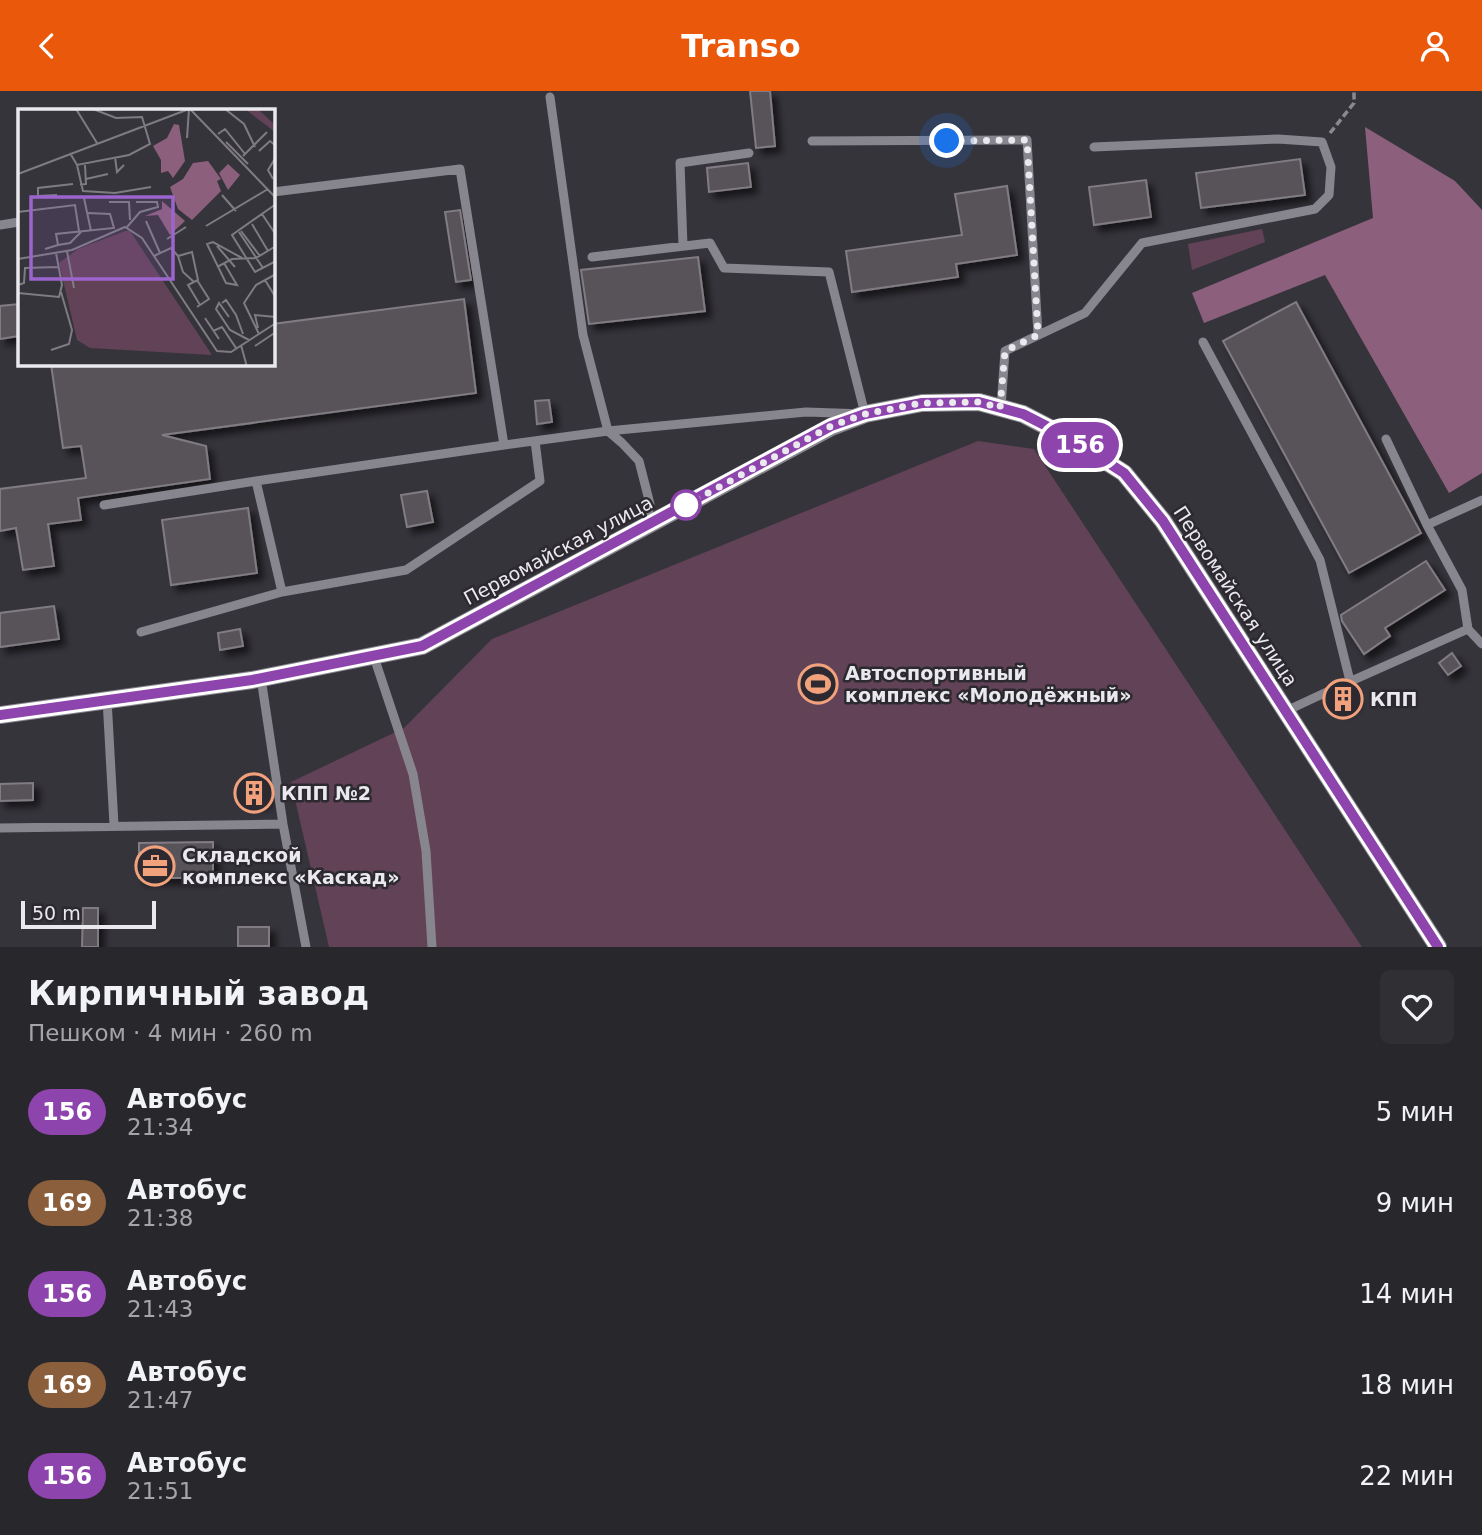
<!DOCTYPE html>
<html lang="ru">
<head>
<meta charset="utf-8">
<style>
	:root { --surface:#28272c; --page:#302f34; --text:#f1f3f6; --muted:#a5a5a9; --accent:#ea580c }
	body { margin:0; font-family:"DejaVu Sans",sans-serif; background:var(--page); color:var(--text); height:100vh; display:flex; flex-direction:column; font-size:26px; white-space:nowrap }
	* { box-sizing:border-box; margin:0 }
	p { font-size:23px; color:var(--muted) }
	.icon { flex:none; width:38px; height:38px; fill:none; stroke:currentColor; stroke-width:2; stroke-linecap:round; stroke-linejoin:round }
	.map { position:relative; height:856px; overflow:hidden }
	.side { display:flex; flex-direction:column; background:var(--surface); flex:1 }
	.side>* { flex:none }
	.badge { padding:0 14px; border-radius:23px; font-size:24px; line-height:46px }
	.scale { position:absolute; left:21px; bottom:18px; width:135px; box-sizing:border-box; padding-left:7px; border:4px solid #eae9ed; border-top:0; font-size:19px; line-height:24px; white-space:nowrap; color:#eae9ed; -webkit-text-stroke:5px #2c2a30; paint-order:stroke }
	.you { position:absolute; width:35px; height:35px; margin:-18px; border:5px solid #fff; border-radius:50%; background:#1a73e8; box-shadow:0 0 0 10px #1a73e833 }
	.map>.badge { position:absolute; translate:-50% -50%; box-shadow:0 0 0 4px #fff }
	.round { display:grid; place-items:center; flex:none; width:74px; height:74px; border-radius:10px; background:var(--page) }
	.head { display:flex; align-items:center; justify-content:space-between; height:119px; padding:0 28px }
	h1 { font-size:33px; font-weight:700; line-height:52px }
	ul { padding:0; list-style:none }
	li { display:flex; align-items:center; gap:21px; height:91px; padding:0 28px }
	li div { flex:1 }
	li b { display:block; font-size:26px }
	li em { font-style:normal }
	li .badge { min-width:77px; font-weight:700; text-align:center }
	header { display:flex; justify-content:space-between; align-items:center; height:91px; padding:0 28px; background:var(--accent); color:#fff; font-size:32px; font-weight:700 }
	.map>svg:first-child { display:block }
	.green { fill:#624257 }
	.forest { fill:#8c607d }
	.building { fill:#585359; stroke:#817c83; stroke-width:2; filter:url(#shadow) }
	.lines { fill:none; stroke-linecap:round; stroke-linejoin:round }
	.path { stroke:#8a898e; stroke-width:3.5; stroke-dasharray:7 3.5; stroke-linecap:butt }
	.service { stroke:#87858d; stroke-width:9 }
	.tertiary { stroke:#87858d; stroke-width:18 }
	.line-casing { stroke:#fff; stroke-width:16 }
	.line { stroke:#8e44ad; stroke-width:10 }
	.walk { stroke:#eae9ed; stroke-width:7; stroke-dasharray:0 12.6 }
	.stop-dot { fill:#fff; stroke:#8e44ad; stroke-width:3.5 }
	.labels { text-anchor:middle; stroke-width:5; stroke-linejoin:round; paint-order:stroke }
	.street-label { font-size:19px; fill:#eae9ed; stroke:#2c2a30 }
	.poi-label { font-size:19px; font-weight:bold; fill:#eae9ed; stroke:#2c2a30; text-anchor:start }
	.inset-road { fill:none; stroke:#7e7c82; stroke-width:2 }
	.view { fill:#9c65cd; fill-opacity:0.15; stroke:#9c65cd; stroke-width:3.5 }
	.inset-edge { fill:none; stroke:#eae9ed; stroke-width:3.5 }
</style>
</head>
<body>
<header><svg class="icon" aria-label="back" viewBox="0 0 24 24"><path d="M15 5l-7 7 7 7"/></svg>Transo<svg class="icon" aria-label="person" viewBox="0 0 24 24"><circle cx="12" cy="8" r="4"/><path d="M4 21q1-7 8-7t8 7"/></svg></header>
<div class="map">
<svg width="1482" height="856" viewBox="0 0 1482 856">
	<defs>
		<filter id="shadow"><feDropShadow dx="6" dy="6" stdDeviation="3.5" flood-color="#0009"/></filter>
	</defs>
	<rect width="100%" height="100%" fill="#36343b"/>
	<!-- green -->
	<path class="green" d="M1262,138L1265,151L1192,179L1188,153Z
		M978,350L1034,358L1362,856H329L291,691L404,637L492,548Z"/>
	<!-- forest -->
	<path class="forest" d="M1365,36L1455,90L1482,119V382L1449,402L1325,184L1204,232L1192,202L1373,127Z"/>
	<!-- building -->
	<path class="building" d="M750,0H770L775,55L756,57Z
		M1300,68L1305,104L1201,117L1196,82Z
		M748,72L751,96L709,101L707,77Z
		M1146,89L1151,126L1094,134L1089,96Z
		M1007,95L1017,164L956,173L958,186L852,201L846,160L962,144L955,103Z
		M460,119L471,189L456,191L445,121Z
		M698,166L705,220L589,233L581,179Z
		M464,208L476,302L162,344L206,355L210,388L78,407L81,429L48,433L54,475L23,479L16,437L0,440V398L86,387L81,355L63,357L51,273H273V233Z
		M1296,211L1421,442L1349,482L1223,250Z
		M19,213V245L0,248V215Z
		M549,309L552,331L537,333L535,310Z
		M427,400L433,431L407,436L401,404Z
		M248,417L257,482L171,494L162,429Z
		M1426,470L1445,499L1385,537L1390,545L1364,563L1342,530L1341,524Z
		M54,515L59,548L0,556V522Z
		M240,538L243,555L220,559L218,542Z
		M1452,562L1461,575L1448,584L1439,572Z
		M1348,599L1355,609L1340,619L1332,606Z
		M33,692V709L0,710V693Z
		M243,693H265V711H243Z
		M213,751V787H139V752Z
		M83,817H98V856H82Z
		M238,836H269V855H238Z"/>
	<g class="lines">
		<!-- path -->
		<path class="path" d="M1330,42L1354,12V0"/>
		<!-- service -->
		<path class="service" d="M550,6L583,244L608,340L622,352L639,370L650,413L646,434
			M812,50L1027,49L1038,244
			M273,101L460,78L504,354
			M0,134L19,131
			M683,155L680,72L749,62
			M1203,251L1320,469L1350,590
			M1001,317L1005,260L1085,222L1142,152L1315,118L1329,104L1331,76L1322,51L1278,48L1094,56
			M1386,348L1427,434L1462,499L1468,538
			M104,414L256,390
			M1427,434L1482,409
			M282,501L406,479L540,390L535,350
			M141,541L282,501L256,390L504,354L608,340L806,321L865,323L829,181L724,177L710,152L592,166
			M374,566L413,683L426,760L432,856
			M261,587L283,733L306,856
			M107,608L114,734
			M1286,620L1331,599L1468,538L1482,553
			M0,737L283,733"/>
		<!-- tertiary -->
		<path class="tertiary" d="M0,624L252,589L422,555L831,336L865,323L922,312L979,311L1023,323L1067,346L1124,382L1163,430L1438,856"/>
	</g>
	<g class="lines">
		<!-- line casing -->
		<g class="line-casing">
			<path id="line" d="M0,624L252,589L422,555L831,335L865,323L922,312L979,311L1023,323L1068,346L1124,382L1163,430L1438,856"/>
		</g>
		<!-- line -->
		<use href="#line" class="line"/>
		<!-- walk -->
		<path class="walk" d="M686,414L831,335L865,323L922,312L979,311L1000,317L1005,260L1038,244L1027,49L947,50"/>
	</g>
	<!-- icons -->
	<defs>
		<g id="stadium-ring" transform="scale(2.0125)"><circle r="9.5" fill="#2c2a30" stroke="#f1a17c" stroke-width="1.5"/><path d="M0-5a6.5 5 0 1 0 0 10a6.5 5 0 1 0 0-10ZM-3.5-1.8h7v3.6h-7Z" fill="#f1a17c"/></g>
		<g id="building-ring" transform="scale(2.0125)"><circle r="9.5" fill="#2c2a30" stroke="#f1a17c" stroke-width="1.5"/><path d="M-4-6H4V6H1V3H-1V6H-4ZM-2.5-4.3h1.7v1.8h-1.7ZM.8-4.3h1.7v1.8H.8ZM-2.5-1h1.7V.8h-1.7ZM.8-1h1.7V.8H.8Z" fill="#f1a17c"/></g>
		<g id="office-ring" transform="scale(2.0125)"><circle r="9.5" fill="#2c2a30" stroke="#f1a17c" stroke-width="1.5"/><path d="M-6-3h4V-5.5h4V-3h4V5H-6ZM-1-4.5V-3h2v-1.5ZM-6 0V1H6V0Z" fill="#f1a17c"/></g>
	</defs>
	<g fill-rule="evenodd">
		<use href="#stadium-ring" x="818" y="593"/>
		<use href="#building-ring" x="1343" y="608"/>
		<use href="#building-ring" x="254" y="702"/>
		<use href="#office-ring" x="155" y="775"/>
	</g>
	<!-- markers -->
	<circle class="stop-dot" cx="686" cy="414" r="14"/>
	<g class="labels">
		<!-- street labels -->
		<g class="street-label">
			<text transform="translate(558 459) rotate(-28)" y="7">Первомайская улица</text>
			<text transform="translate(1236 505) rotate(57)" y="7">Первомайская улица</text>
		</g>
		<!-- poi labels -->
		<g class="poi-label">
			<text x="845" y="589">Автоспортивный<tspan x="845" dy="22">комплекс «Молодёжный»</tspan></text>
			<text x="1370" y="615">КПП</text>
			<text x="281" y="709">КПП №2</text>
			<text x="182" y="771">Складской<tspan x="182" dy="22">комплекс «Каскад»</tspan></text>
		</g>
	</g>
	<!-- overview -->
	<g transform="translate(18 18)">
		<rect width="257" height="257" fill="#36343b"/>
		<path d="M227,0H240L257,16V23ZM107,122H112L194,246L72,239L59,231L41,154L60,140Z" fill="#624257"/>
		<path d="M156,15L161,16L167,52L155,69L150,62L143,64V51L135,37L149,29ZM190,52L203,70L199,72L203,82L174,111L160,100L152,78L165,70L175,54ZM210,55L222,66L210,81L201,64ZM144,92L167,112L152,126L140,106L127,107L144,100Z" fill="#8c607d"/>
		<path class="inset-road" d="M58,0L79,34M172,0L258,89M207,0L226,15L237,38M200,25L207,20L227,45M169,29L171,0M208,33L230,55M241,42L252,32L258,37M52,44L59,56L111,46L132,35L124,8L98,9L75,0M225,47L249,23M97,48L99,63L106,56M59,56L65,82L97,84L133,78M0,65L171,0M68,70L90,65M255,70L250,61L258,48M62,76L68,75L67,56M39,86L20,87V79L55,75M204,86L218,102M66,89L73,122M91,93H111L112,111M258,95L214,126L237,163L258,152M0,103L57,96L61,122M244,105L258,126M128,112L142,144M234,115L250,142M188,117L250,80M109,118L122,103L140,98L139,93H118M223,122L242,147M221,123L245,159M149,130L168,118M40,136L52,134L64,122M199,137L217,158M27,140L40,136L38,125L96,119L92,105L70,104M49,142L56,179M136,147L153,139L160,147L174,143L180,171L170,176L182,196M160,147L165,163L176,173M0,150L54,141L107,118L124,129L199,242L213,243L258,214M206,154L219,176L208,174L189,135L195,133L224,149M199,158L214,150L238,149L258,137M179,171L191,190L179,198M247,171L258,189M0,176L6,174L7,159L40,158M0,184L41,188L44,176L38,144M204,194L208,191L218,206L225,225M211,208L201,194L198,200L212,221L231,231M187,209L201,230M240,219L237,206L258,208M195,222L204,218L218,239M241,225L226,194L238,176L258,165M223,236L229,258M237,237L258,223M33,241L51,235L54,221L43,183"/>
		<path class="view" d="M13,88H155V170H13Z"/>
		<rect width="257" height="257" class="inset-edge"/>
	</g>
</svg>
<div class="scale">50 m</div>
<div class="you" style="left:947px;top:50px"></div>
<b class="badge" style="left:1080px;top:354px;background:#8e44ad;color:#fff">156</b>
</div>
<section class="side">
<div class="head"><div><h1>Кирпичный завод</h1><p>Пешком · 4 мин · 260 m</p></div><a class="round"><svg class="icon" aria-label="heart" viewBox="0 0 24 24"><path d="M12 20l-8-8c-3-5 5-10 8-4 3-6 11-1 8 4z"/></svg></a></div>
<ul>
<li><span class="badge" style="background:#8e44ad;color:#fff">156</span><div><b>Автобус</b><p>21:34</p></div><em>5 мин</em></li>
<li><span class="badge" style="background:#8b5e3c;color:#fff">169</span><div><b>Автобус</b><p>21:38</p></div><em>9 мин</em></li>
<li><span class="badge" style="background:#8e44ad;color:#fff">156</span><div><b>Автобус</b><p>21:43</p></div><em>14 мин</em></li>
<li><span class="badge" style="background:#8b5e3c;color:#fff">169</span><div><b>Автобус</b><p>21:47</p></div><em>18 мин</em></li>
<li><span class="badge" style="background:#8e44ad;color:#fff">156</span><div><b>Автобус</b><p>21:51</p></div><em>22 мин</em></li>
</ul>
</section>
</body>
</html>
